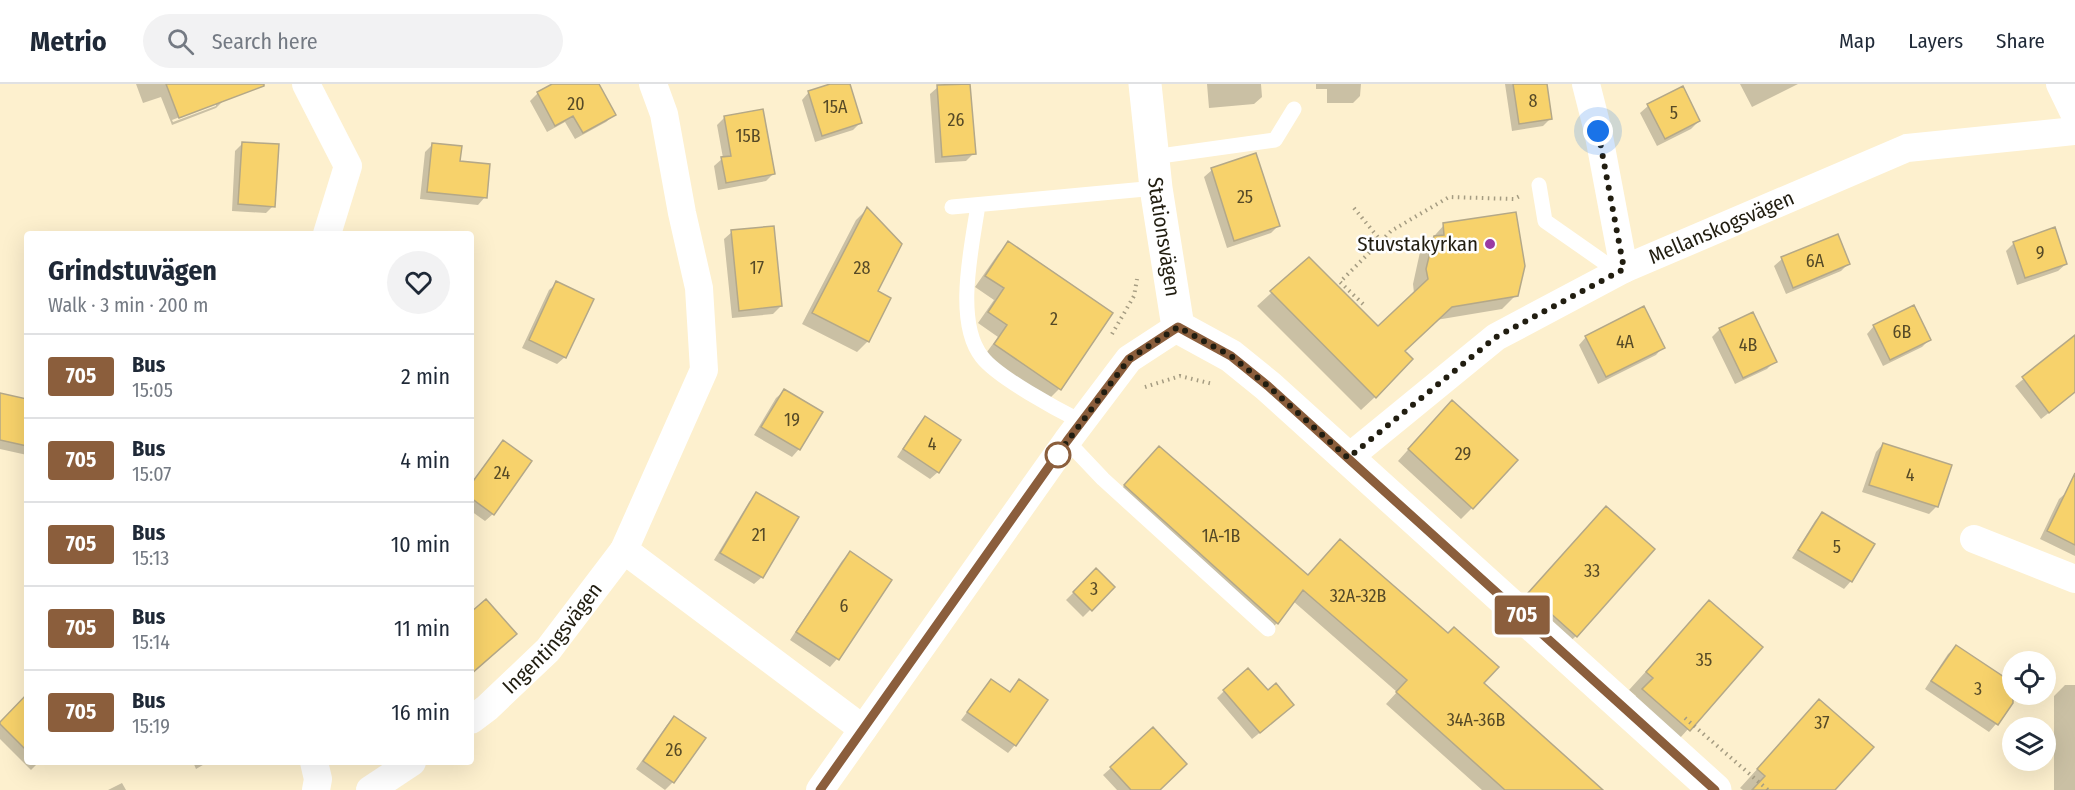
<!DOCTYPE html>
<html lang="en">
<head>
<meta charset="utf-8">
<style>
	:root { --surface:#fff; --page:#f2f2f3; --text:#1f2937; --muted:#747a83; --line:#e0e1e3 }
	body { margin:0; font-family:"Fira Sans Condensed",sans-serif; background:var(--page); color:var(--text); height:100vh; display:flex; flex-direction:column; font-size:22px; white-space:nowrap }
	* { box-sizing:border-box; margin:0 }
	p { font-size:20px; color:var(--muted) }
	.icon { flex:none; width:33px; height:33px; fill:none; stroke:currentColor; stroke-width:2; stroke-linecap:round; stroke-linejoin:round }
	.map { position:relative; flex:1; overflow:hidden }
	.details { position:absolute; left:24px; top:147px; width:450px; height:534px; display:flex; flex-direction:column; background:var(--surface); border-radius:6px; box-shadow:0 6px 24px #0002 }
	.details>* { flex:none }
	.badge { padding:0 12px; border-radius:4px; font-size:21px; line-height:39px }
	.tools { position:absolute; left:2002px; top:567px; display:grid; gap:12px }
	.tools a { display:grid; place-items:center; width:54px; height:54px; border-radius:50%; background:var(--surface); box-shadow:0 6px 24px #0002; font-size:30px }
	.you { position:absolute; width:30px; height:30px; margin:-15px; border:4px solid #fff; border-radius:50%; background:#1a73e8; box-shadow:0 0 0 9px #1a73e833 }
	.map>.badge { position:absolute; translate:-50% -50%; box-shadow:0 0 0 3px #fff }
	.round { display:grid; place-items:center; flex:none; width:63px; height:63px; border-radius:32px; background:var(--page) }
	.head { display:flex; align-items:center; justify-content:space-between; height:102px; padding:0 24px }
	h1 { font-size:28px; font-weight:700; line-height:45px }
	ul { padding:0; list-style:none }
	li { display:flex; align-items:center; gap:18px; height:84px; padding:0 24px; border-top:2px solid var(--line) }
	li div { flex:1 }
	li b { display:block; font-size:22px }
	li em { font-style:normal }
	li .badge { min-width:66px; font-weight:700; text-align:center }
	header { display:flex; align-items:center; gap:36px; box-sizing:border-box; height:84px; padding:0 30px; background:var(--surface); border-bottom:2px solid var(--line) }
	header strong { font-size:28px }
	nav { display:flex; gap:33px; margin-inline-start:auto; font-size:21px }
	.search { width:420px; height:54px; background:var(--page); display:flex; align-items:center; gap:15px; box-sizing:border-box; padding:0 21px; border-radius:33px; color:var(--muted); font-size:22px }
	.map>svg:first-child { display:block }
	.shadow { fill:#0003; fill-rule:evenodd }
	.building { fill:#f7d26b; stroke:#b4a888; stroke-width:1.5 }
	.lines { fill:none; stroke-linecap:round; stroke-linejoin:round }
	.path { stroke:#a59c82; stroke-width:4; stroke-dasharray:1.5 4.5; stroke-linecap:butt }
	.service { stroke:#fff; stroke-width:15 }
	.minor { stroke:#fff; stroke-width:28 }
	.tertiary { stroke:#fff; stroke-width:33 }
	.line-casing { stroke:#fff; stroke-width:14 }
	.line { stroke:#8b5e3c; stroke-width:9 }
	.walk { stroke:#211d10; stroke-width:6; stroke-dasharray:0 10.8 }
	.poi-dot { fill:#9a3aa3; stroke:#fefefe; stroke-width:2 }
	.stop-dot { fill:#fff; stroke:#8b5e3c; stroke-width:3 }
	.labels { text-anchor:middle; stroke-width:5; stroke-linejoin:round; paint-order:stroke }
	.number-label { font-size:18px; fill:#564a27 }
	.street-label { font-size:21px; fill:#211d10; stroke:#fefefe }
	.poi-label { font-size:21px; fill:#211d10; stroke:#fefefe; text-anchor:end }
</style>
</head>
<body>
<header>
<strong>Metrio</strong>
<div class="search"><svg class="icon" aria-label="search" viewBox="0 0 24 24"><circle cx="10" cy="10" r="6"/><path d="M15 15l6 6"/></svg>Search here</div>
<nav><a>Map</a><a>Layers</a><a>Share</a></nav>
</header>
<div class="map">
<svg width="2075" height="706" viewBox="0 0 2075 706">
	<rect width="100%" height="100%" fill="#fdf0ce"/>
	<!-- shadow -->
	<path class="shadow" d="M136,0H217L223,17L216,24L172,41L161,13L143,19ZM216,19V22L173,38L172,36Z
		M555,0H597L614,31L606,38L575,55L565,38L547,48L530,17L538,9Z
		M835,0H849L860,39L853,46L815,58L802,16L809,8Z
		M1207,0H1261L1262,13L1254,20L1209,24Z
		M1316,0H1361L1360,12L1353,19H1327V5H1316Z
		M1505,0H1545L1551,34L1543,42L1512,47Z
		M1740,0H1798L1752,23Z
		M938,3L974,69L966,77L935,79L930,10Z
		M1648,22L1699,37L1691,45L1657,62L1640,29Z
		M724,34L773,90L766,97L718,106L714,82L723,74L717,41Z
		M243,59L273,122L266,129L232,127L235,67Z
		M432,61L459,79L485,113L478,121L420,115L425,68Z
		M1212,86L1278,142L1271,149L1227,164L1204,93Z
		M867,125L875,208L868,257L857,268L802,240L856,136Z
		M1444,141L1516,211L1502,225L1436,236L1403,267L1375,313L1361,326L1257,222L1308,175L1378,244L1414,209L1413,200L1420,168Z
		M732,148L781,222L773,230L732,234L724,155Z
		M1837,152L1848,180L1841,187L1786,210L1774,182L1782,175Z
		M1009,159L1059,305L1048,316L984,272L998,253L978,239L994,216L975,203L998,170Z
		M2014,159L2066,180L2058,187L2017,201L2006,167Z
		M557,199L565,273L557,280L522,264L549,206Z
		M1874,242L1929,256L1922,263L1883,282L1867,250Z
		M1720,245L1775,277L1767,285L1735,300L1712,253Z
		M1586,253L1663,263L1656,271L1598,300L1579,261Z
		M2066,260L2075,271V308L2041,335L2015,302Z
		M784,307L799,365L792,373L754,351L776,314Z
		M0,313L27,316V371L0,365Z
		M1441,329L1472,424L1461,435L1398,377Z
		M926,334L938,388L930,395L897,373L918,341Z
		M503,358L493,430L485,437L471,427V399Z
		M1883,360L1937,422L1929,430L1862,408L1876,368Z
		M1148,375L1307,493L1482,599L1601,706H1482L1386,620L1397,608L1293,517L1277,539L1266,550L1114,413Z
		M2067,408L2075,412V472L2040,455L2059,415Z
		M756,410L762,493L754,500L714,476L749,418Z
		M1822,429L1873,460L1851,497L1844,505L1792,474L1815,437Z
		M1589,441L1576,552L1558,569L1512,527Z
		M850,469L890,496L837,575L830,583L790,556L842,477Z
		M1096,486L1113,503L1083,533L1066,516Z
		M1709,518L1761,564L1671,664L1626,624L1636,612L1629,606Z
		M1956,563L2013,601V610H2017L1996,640L1989,648L1925,605L1948,570Z
		M991,597L1009,609L1020,597L1015,661L1008,669L961,636Z
		M2065,601H2075V706H2054V612Z
		M1224,607L1285,628L1252,655L1217,614Z
		M27,613V678H39L31,686L0,655V640Z
		M1819,617L1833,706H1743L1740,704Z
		M674,634L704,655L673,698L665,706L636,685L667,641Z
		M193,678H208L196,685Z
		M1111,684L1158,706H1117L1103,691Z
		M122,699L126,706H108Z"/>
	<!-- building -->
	<path class="building" d="M166,0H264V2L179,34Z
		M552,0H599L616,31L583,49L573,32L555,42L537,8Z
		M830,0H850L862,39L822,52L808,7Z
		M970,0L976,70L942,73L937,1Z
		M1513,0H1547L1552,35L1519,40Z
		M1683,2L1700,37L1665,55L1647,20Z
		M763,25L775,90L726,99L721,73L731,72L724,32Z
		M242,58L279,60L275,123L238,120Z
		M432,59L462,62L460,77L490,80L487,114L427,108Z
		M1256,69L1280,142L1234,157L1211,84Z
		M867,123L902,160L878,207L891,214L869,258L812,229Z
		M1516,128L1525,182L1518,212L1452,223L1405,267L1413,275L1376,314L1270,207L1309,173L1378,242L1428,195L1426,185L1434,152L1444,151L1443,139Z
		M774,142L782,222L739,227L731,146Z
		M2055,143L2067,180L2025,194L2013,158Z
		M1838,150L1850,180L1793,204L1781,173Z
		M1008,157L1113,229L1061,306L994,260L1007,241L988,228L1004,204L985,192Z
		M556,197L594,215L566,274L529,256Z
		M1914,221L1931,256L1890,276L1873,241Z
		M1644,222L1665,264L1606,293L1585,252Z
		M1753,228L1777,278L1743,294L1719,244Z
		M2075,251V308L2049,329L2022,293Z
		M784,305L823,328L800,366L761,343Z
		M0,309L27,315V362L0,356Z
		M1452,316L1518,376L1473,425L1408,365Z
		M925,332L961,356L939,389L903,365Z
		M503,356L532,377L494,431L471,414V400Z
		M1883,359L1952,381L1938,423L1869,401Z
		M1159,362L1308,491L1340,455L1448,549L1454,543L1499,583L1484,599L1603,706H1505L1396,608L1407,596L1303,506L1278,540L1124,401Z
		M2075,389V461L2047,447Z
		M756,408L799,433L763,494L720,469Z
		M1606,422L1655,465L1577,553L1528,509Z
		M1822,428L1875,460L1852,498L1798,466Z
		M850,467L892,496L839,576L796,548Z
		M1096,484L1115,503L1092,527L1073,508Z
		M486,515L517,550L471,590V528Z
		M1709,516L1763,563L1690,647L1642,605L1653,594L1646,588Z
		M1956,561L2013,599V619L1998,641L1931,597Z
		M1248,584L1268,606L1276,599L1294,621L1260,649L1223,606Z
		M991,595L1010,608L1019,595L1048,616L1016,662L967,628Z
		M27,610V667L0,640V638Z
		M1819,615L1874,663L1835,706H1752L1765,692L1757,685Z
		M674,632L706,654L674,699L643,677Z
		M1153,643L1187,680L1160,706H1131L1110,683Z"/>
	<g class="lines">
		<!-- path -->
		<path class="path" d="M1354,124L1381,157
			M1363,220L1340,198L1391,147L1449,113L1514,115L1520,112
			M1112,250L1134,212L1137,195
			M1145,303L1180,292L1213,300
			M1685,634L1768,706"/>
		<!-- service -->
		<path class="service" d="M1153,73L1275,56L1294,25
			M1539,101L1545,137L1618,188
			M978,121C972,162 954,238 982,273C997,293 1058,326 1082,338
			M952,123L1156,104
			M1067,357L1103,395L1268,545"/>
		<!-- minor -->
		<g class="minor">
			<path d="M306,0L348,82L327,150"/>
			<path d="M653,0L664,30L682,129L699,204L704,286L624,466L863,645"/>
			<path d="M1586,0L1598,47L1624,185"/>
			<path d="M2060,0L2075,31"/>
			<path id="s1" d="M1348,374L1496,253L1624,185L1907,64L2075,47"/>
			<path d="M1974,455L2075,495"/>
			<path id="s2" d="M471,636L487,624L548,566L624,466"/>
			<path d="M314,678L318,695L316,706"/>
			<path d="M370,706L412,678"/>
			<path d="M820,706L1067,357L1129,275L1178,243"/>
		</g>
		<!-- tertiary -->
		<path class="tertiary" id="s3" d="M1145,0L1156,104L1178,243L1231,272L1268,302L1715,706"/>
	</g>
	<g class="lines">
		<!-- line casing -->
		<g class="line-casing">
			<path id="line" d="M820,706L1067,357L1129,275L1178,243L1231,272L1268,302L1715,706"/>
		</g>
		<!-- line -->
		<use href="#line" class="line"/>
		<!-- walk -->
		<path class="walk" d="M1058,371L1055,374L1129,275L1178,243L1231,272L1268,302L1348,374L1496,253L1624,185L1598,47"/>
	</g>
	<!-- markers -->
	<circle class="poi-dot" cx="1490" cy="160" r="6"/>
	<circle class="stop-dot" cx="1058" cy="371" r="12"/>
	<g class="labels">
		<!-- number labels -->
		<g class="number-label">
			<text x="1533" y="23">8</text>
			<text x="576" y="26">20</text>
			<text x="835" y="29">15A</text>
			<text x="1674" y="35">5</text>
			<text x="956" y="42">26</text>
			<text x="748" y="58">15B</text>
			<text x="1245" y="119">25</text>
			<text x="2040" y="175">9</text>
			<text x="1815" y="183">6A</text>
			<text x="757" y="190">17</text>
			<text x="862" y="190">28</text>
			<text x="1054" y="241">2</text>
			<text x="1902" y="254">6B</text>
			<text x="1625" y="264">4A</text>
			<text x="1748" y="267">4B</text>
			<text x="792" y="342">19</text>
			<text x="932" y="366">4</text>
			<text x="1463" y="376">29</text>
			<text x="502" y="395">24</text>
			<text x="1910" y="397">4</text>
			<text x="759" y="457">21</text>
			<text x="1221" y="458">1A-1B</text>
			<text x="1837" y="469">5</text>
			<text x="1592" y="493">33</text>
			<text x="1094" y="511">3</text>
			<text x="1358" y="518">32A-32B</text>
			<text x="844" y="528">6</text>
			<text x="1704" y="582">35</text>
			<text x="1978" y="611">3</text>
			<text x="1476" y="642">34A-36B</text>
			<text x="1822" y="645">37</text>
			<text x="674" y="672">26</text>
		</g>
		<!-- street labels -->
		<g class="street-label">
			<text dy="7" stroke="none"><textPath href="#s1" startOffset="442">Mellanskogsvägen</textPath></text>
			<text dy="7" stroke="none"><textPath href="#s3" startOffset="154">Stationsvägen</textPath></text>
			<text dy="7" stroke="none"><textPath href="#s2" startOffset="116">Ingentingsvägen</textPath></text>
		</g>
		<!-- poi labels -->
		<g class="poi-label">
			<text x="1478" y="167">Stuvstakyrkan</text>
		</g>
	</g>
</svg>
<div class="tools">
<a><svg class="icon" aria-label="locate" viewBox="0 0 24 24"><circle cx="12" cy="12" r="6"/><path d="M12 2v4M12 18v4M2 12h4M18 12h4"/></svg></a>
<a><svg class="icon" aria-label="layers" viewBox="0 0 24 24"><path d="M12 4l9 5-9 5-9-5zM3 14l9 5 9-5"/></svg></a>
</div>
<div class="you" style="left:1598px;top:47px"></div>
<b class="badge" style="left:1522px;top:531px;background:#8b5e3c;color:#fff">705</b>
<section class="details">
<div class="head"><div><h1>Grindstuvägen</h1><p>Walk · 3 min · 200 m</p></div><a class="round"><svg class="icon" aria-label="heart" viewBox="0 0 24 24"><path d="M12 20l-8-8c-3-5 5-10 8-4 3-6 11-1 8 4z"/></svg></a></div>
<ul>
<li><span class="badge" style="background:#8b5e3c;color:#fff">705</span><div><b>Bus</b><p>15:05</p></div><em>2 min</em></li>
<li><span class="badge" style="background:#8b5e3c;color:#fff">705</span><div><b>Bus</b><p>15:07</p></div><em>4 min</em></li>
<li><span class="badge" style="background:#8b5e3c;color:#fff">705</span><div><b>Bus</b><p>15:13</p></div><em>10 min</em></li>
<li><span class="badge" style="background:#8b5e3c;color:#fff">705</span><div><b>Bus</b><p>15:14</p></div><em>11 min</em></li>
<li><span class="badge" style="background:#8b5e3c;color:#fff">705</span><div><b>Bus</b><p>15:19</p></div><em>16 min</em></li>
</ul>
</section>
</div>
</body>
</html>
